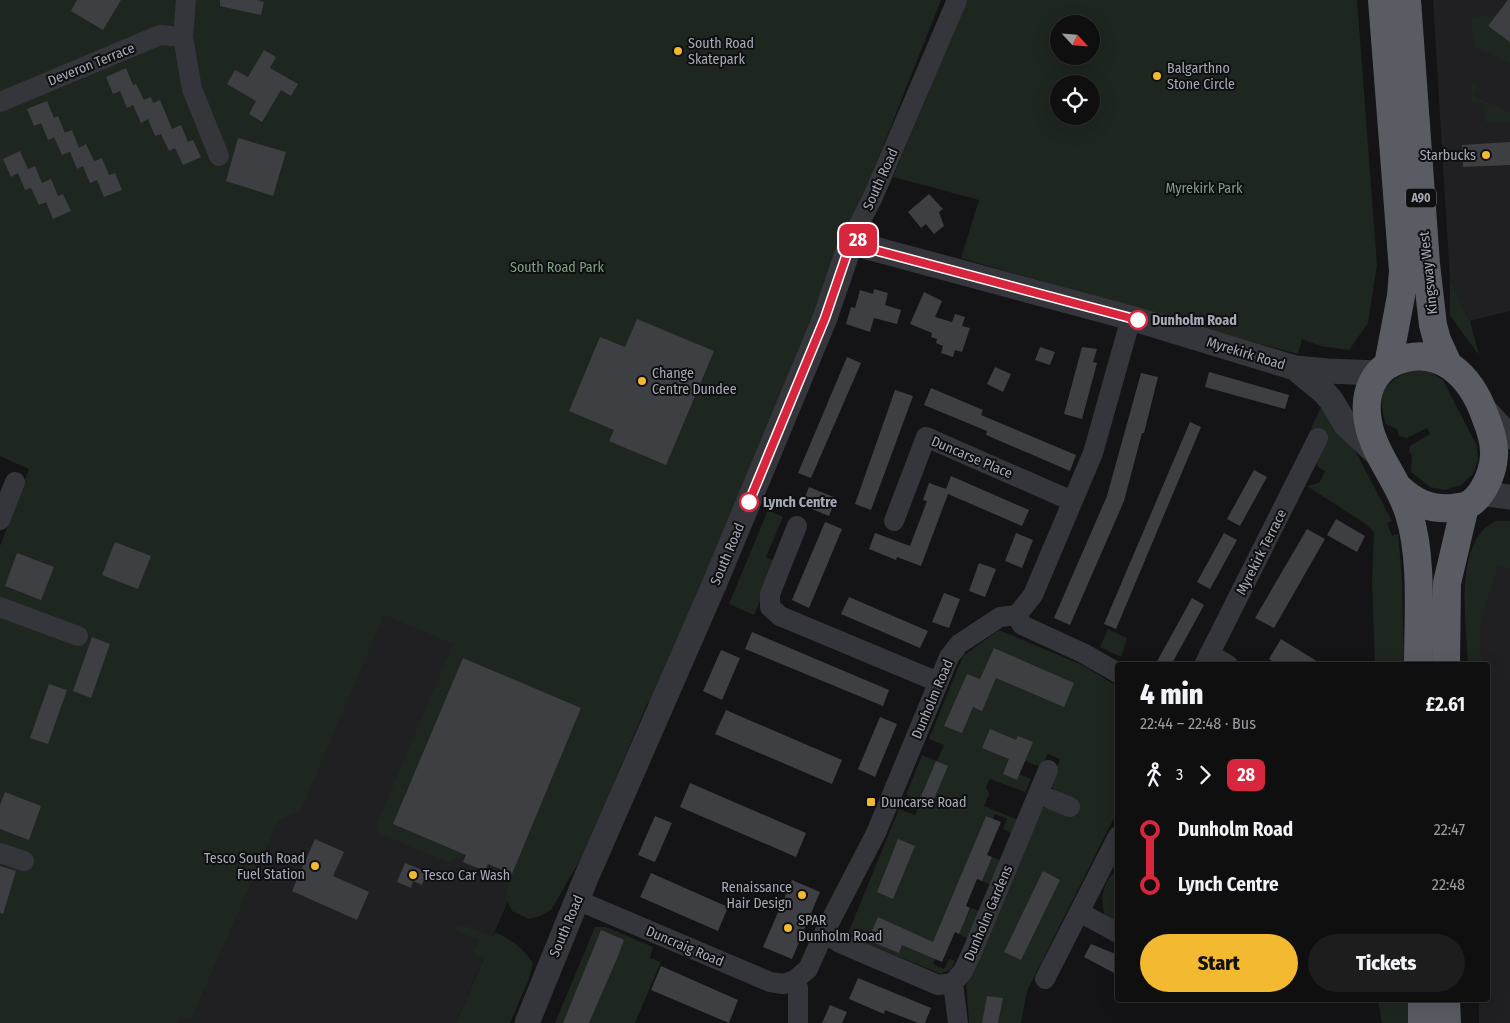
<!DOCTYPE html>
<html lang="en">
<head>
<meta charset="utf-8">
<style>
	:root { --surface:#0f0f10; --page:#1d1d1e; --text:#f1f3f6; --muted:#9b9c9f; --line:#2f2f30; --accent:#f2b931 }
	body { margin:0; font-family:"Fira Sans Condensed",sans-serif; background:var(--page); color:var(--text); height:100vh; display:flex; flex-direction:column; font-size:19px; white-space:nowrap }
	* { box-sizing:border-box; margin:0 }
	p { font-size:16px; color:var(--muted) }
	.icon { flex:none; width:28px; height:28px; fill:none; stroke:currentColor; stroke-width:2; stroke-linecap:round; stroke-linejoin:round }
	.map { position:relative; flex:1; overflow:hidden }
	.details { position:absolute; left:1115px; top:662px; width:375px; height:340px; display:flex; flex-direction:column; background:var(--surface); border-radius:5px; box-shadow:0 5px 20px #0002,0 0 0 1px var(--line) }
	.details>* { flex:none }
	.badge { padding:0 10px; border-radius:8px; font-size:18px; line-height:32px }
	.needle { width:32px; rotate:116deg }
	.controls { position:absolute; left:1050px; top:15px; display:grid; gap:10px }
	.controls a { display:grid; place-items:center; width:50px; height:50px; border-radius:50%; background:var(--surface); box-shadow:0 5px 20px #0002,0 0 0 1px var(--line); font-size:25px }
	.map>.badge { position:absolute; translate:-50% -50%; box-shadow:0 0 0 2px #fff }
	.legs { display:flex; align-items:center; gap:8px; height:55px; padding:0 25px; font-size:16px }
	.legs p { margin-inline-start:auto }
	.head { display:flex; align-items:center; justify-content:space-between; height:85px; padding:0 25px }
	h1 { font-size:28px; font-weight:800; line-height:38px }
	.button { display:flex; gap:10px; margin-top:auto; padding:10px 25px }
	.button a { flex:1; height:58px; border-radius:30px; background:var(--accent); color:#111; font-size:20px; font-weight:800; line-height:58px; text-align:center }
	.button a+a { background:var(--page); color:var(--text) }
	ul { padding:0 25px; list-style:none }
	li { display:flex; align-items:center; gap:18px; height:55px; font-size:19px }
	li i { display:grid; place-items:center; width:8px; height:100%; margin:0 6px; background:currentColor }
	li i::after { content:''; width:12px; height:12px; margin:-6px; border:4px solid; border-radius:50%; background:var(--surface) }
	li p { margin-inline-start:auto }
	li:first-child i { background:linear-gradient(#0000 50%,currentColor 0) }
	li:last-child i { background:linear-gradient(currentColor 50%,#0000 0) }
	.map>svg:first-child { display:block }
	.built { fill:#202023 }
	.green { fill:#1e2620; fill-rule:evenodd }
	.building { fill:#3e3f43 }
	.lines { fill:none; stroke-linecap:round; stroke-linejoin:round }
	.minor { stroke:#35363b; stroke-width:20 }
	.tertiary { stroke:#35363b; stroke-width:25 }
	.trunk { stroke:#595c63; stroke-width:28 }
	.line-1-casing { stroke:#fff; stroke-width:11 }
	.line-1 { stroke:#d7263d; stroke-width:8 }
	.poi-dot { fill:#f2b931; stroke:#0f0f11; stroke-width:2 }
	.stop-1-dot { fill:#fff; stroke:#d7263d; stroke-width:2.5 }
	.labels { text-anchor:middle; stroke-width:4; stroke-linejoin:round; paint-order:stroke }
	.shield { fill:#0f0f11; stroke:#797c84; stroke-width:1 }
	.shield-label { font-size:12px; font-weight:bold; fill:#a6aab6 }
	.poi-label { font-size:14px; fill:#a6aab6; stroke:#0f0f11; text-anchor:start }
	.street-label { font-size:14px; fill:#a6aab6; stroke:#0f0f11 }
	.park-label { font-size:14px; fill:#7da181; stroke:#0f0f11 }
	.stop-label { font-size:14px; font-weight:bold; fill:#a6aab6; stroke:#0f0f11; text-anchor:start }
</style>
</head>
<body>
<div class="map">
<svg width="1510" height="1023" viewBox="0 0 1510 1023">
	<rect width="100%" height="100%" fill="#141416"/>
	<!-- built -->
	<path class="built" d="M1433,0H1510V311L1470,321L1450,280Z
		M1510,534V1023H1479V1000H1488V665H1472L1471,572Z
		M384,614L592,703L456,1023H178L181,1017L191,1021L279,819Z"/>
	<!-- green -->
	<path class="green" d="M0,0H941L661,707L648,702L583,855L551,910L538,917L529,919L512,911L505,896L512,874L581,708L463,658L466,855L448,862L380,834L376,826L453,644L384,615L301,810L279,820L191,1021L181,1017L178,1023H0V546L29,469L0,456Z
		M967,0H1357L1377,265L1368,323L1349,350L1320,346L1302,339L1298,354L1253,342L961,258L979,200L893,177ZM1059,24H1091V56H1059ZM1059,84H1091V116H1059Z
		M1496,16L1489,26L1506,39L1510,38V63L1474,47L1471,17Z
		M1472,82L1478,85L1473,96L1510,112V123L1485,122L1484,103H1472Z
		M1450,280L1470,321L1479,355L1450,316Z
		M1411,370L1428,371L1443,380L1477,446L1478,460L1473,474L1461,485L1445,490L1430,487L1411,472L1412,456L1409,451L1410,446L1430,434L1427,428L1407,438L1399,436L1397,429L1386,424C1376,394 1383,384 1411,370Z
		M1323,403L1338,418L1392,521L1387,523L1392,536L1398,534L1402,578L1404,665H1375L1372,580L1374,533L1367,525L1307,486L1319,483L1325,471L1318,467L1309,433Z
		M768,510L783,517L766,557L777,562L754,615L729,604Z
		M1496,521H1510V569L1498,565L1480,624L1481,665H1468C1467,626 1455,562 1483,530C1486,526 1492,524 1496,521Z
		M1108,629L1127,638L1121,657L1100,647Z
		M999,630L1082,665L1117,686V812L1027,991L1021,1023H969L966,980L1043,808L1051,807L1057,794L1052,787L1053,778L1060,759L1048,754L1041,767L1025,761L1019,774L1031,779L1025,792L990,779L986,787L989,794L984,806L1018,820L1012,834L1003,829L1007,819L995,814L993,819L986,816L970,854L992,857L1002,861L991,885L982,881L986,871L973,865L953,913L966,918L971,908L981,912L969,939L959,934L963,924L951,918L933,964L944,969L949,959L955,961L951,969L941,974L853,938L849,931L899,809L915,815L921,802L906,795L922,755L937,761L944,745L929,739L963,656Z
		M1117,870V928C1096,917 1099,883 1117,870Z
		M466,926L493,937L495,932C513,941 521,946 533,963L529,979L510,1023H456L484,958L473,954L479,940L451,928Z
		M595,927H606L653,947L650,958L661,962L635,1023H555Z
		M1378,1000H1412V1023H1382Z"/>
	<!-- building -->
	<path class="building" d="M77,0H121L103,30L71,11Z
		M220,0H257L264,2L261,15L220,6Z
		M1508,0H1510V42L1488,26Z
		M264,50L276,57L270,68L298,84L291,96L281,90L262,122L249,114L256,101L227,84L235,70L248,77Z
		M126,68L133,85L136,84L144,100L141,101L151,97L153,103L160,100L172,129L181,125L188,142L193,140L201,157L183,165L175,148L169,151L161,134L155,136L148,119L141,123L133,105L127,108L120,91L113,94L106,77Z
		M47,101L54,118L58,116L65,133L48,140L41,123L34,126L27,109Z
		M72,130L79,148L86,144L94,161L87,164L102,158L109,175L115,173L122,190L104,197L97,180L90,183L83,166L77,169L70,152L72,151L62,155L54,137Z
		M238,138L286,152L273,196L226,181Z
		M1510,142V165L1463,167L1462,145Z
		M20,151L28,169L19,173L35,166L42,183L51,179L58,196L63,194L71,211L53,219L46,202L39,205L31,188L25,190L18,173L11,177L3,159Z
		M929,194L943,209L939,212L944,226L934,234L926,224L921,228L908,212Z
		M874,289L888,293L885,305L901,310L897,324L874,318L870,332L846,324L851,307L855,308L860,290L873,294Z
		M924,292L942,301L935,317L952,322L955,314L965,317L962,326L970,328L962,352L955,350L953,357L941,353L943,346L936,343L937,339L931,337L932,333L910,324Z
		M637,319L714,351L666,465L609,441L614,430L569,411L600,337L625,347Z
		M1040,347L1055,352L1050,365L1035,360Z
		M1082,347L1097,349L1093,362L1097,363L1082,419L1064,414Z
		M847,357L861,363L811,478L798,473Z
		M995,367L1011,374L1003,392L987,384Z
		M1209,372L1289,395L1285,409L1205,387Z
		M1141,373L1158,377L1144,433H1142L1124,501L1070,625L1054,618L1107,496Z
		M931,388L983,410L981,415L1076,455L1070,471L986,435L987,431L924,405Z
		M895,390L913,396L871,510L855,504Z
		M1190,422L1201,427L1116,629L1104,624Z
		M1254,470L1267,477L1240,526L1227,519Z
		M951,476L1029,510L1022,526L948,494L921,566L897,557L896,560L869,549L875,533L910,546L927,501L923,500L929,483L946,489Z
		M809,487L836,498L829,516L802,505Z
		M1336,519L1365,536L1357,552L1327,535Z
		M825,522L842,529L809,608L792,600Z
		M1307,529L1325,539L1274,628L1255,618Z
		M1016,533L1033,540L1022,568L1005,561Z
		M1224,533L1237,540L1210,589L1197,582Z
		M115,542L151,556L138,589L102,575Z
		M17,553L54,567L41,600L5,586Z
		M979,563L996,569L985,597L969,591Z
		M944,593L960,599L949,628L932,622Z
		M849,597L928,631L920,648L841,614Z
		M1192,598L1204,605L1197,618L1171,665H1155Z
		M752,632L889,690L883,706L745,649Z
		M92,637L110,644L91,698L73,691Z
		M1281,639L1323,665H1278L1269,659Z
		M994,648L1074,683L1064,707L996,678L982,711L973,707L962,733L944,726L967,674L980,679Z
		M721,650L740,658L722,700L703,691Z
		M463,658L581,708L512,874L488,864L485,871L463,862L466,855L393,824Z
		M49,684L67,690L48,744L30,738Z
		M726,710L842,760L832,784L715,734Z
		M880,717L897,724L875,777L858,769Z
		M990,729L1016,740L1018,736L1033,742L1017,780L1003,774L1009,759L982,748Z
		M936,761L948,766L931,806L919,801Z
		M690,783L806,833L796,857L680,807Z
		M5,792L41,806L29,840L0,829V805Z
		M655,816L672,823L655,862L638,855Z
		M986,816L1001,822L987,855L992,857L982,881L977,879L966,906L970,908L959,934L955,932L942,962L902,945L899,953L868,940L878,917L933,942Z
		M315,839L344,852L333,876L369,892L357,920L292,891Z
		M898,839L915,846L893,899L877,892Z
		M405,863L427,872L422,885L413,881L411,888L397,882Z
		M0,866L16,871L3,914L0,913Z
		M1043,871L1060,880L1021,960L1004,952Z
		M651,873L728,907L718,931L640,897Z
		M792,880L820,892L792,959L763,947Z
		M601,930L624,940L618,956L589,1023H563Z
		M1091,944L1118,955V975L1084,957Z
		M661,966L738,1000L729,1023L651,990Z
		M858,978L931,1008L925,1023H918L885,1010L884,1014L849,999Z
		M987,996L1003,998L998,1023H982Z
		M830,1005L847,1012L842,1023H822Z"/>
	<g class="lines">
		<!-- minor -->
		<path class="minor" d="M186,0L183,37L192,89L219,156
			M0,102L160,35L183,37
			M853,236L872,199L957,0
			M0,520L15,482
			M894,521L926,437L1072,501
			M797,526L770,594V607L780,616L938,682
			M0,607L78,636
			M1017,615L1022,625L1083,653L1118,673
			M1209,654L1228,665
			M1204,665L1318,438
			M1038,794L1070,807
			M0,853L24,861
			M577,900L770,982L783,984L795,980L808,969L824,933L876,833L949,657L959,644L1000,617L1017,615L1033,595L1093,453L1131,318
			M1079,912L1118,933
			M824,933L840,943L938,985L953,983L963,971L972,952L1048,770
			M1045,979L1118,836
			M795,980L798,988V1023
			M953,983L958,1023"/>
		<!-- tertiary -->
		<path class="tertiary" d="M1295,368L1324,392L1331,400L1346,425L1379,456
			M1483,408L1510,437
			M1481,493L1510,497
			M527,1023L586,878L714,585L825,318L853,236L867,247L1131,318L1295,368L1328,371L1378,373"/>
		<!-- trunk -->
		<path class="trunk" d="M1382,0L1403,271L1401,296L1388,365
			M1407,0L1426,264L1433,325L1437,340L1448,364
			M1399,488C1415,503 1431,510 1453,508C1457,507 1461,507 1465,506C1482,500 1493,473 1494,456C1495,443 1490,428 1485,416C1471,376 1439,343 1394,362C1373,371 1365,393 1367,414C1370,452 1399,479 1409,514C1423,558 1418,619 1418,665
			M1446,665L1447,583L1465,506
			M1422,1000V1023
			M1446,1000L1447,1023"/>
	</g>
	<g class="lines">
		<!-- line-1 casing -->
		<g class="line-1-casing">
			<path id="line-1" d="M749,502L825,318L853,236L867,248L1138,320"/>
		</g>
		<!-- line-1 -->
		<use href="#line-1" class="line-1"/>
	</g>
	<!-- markers -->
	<g class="poi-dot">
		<circle cx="678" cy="51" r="5"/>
		<circle cx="1157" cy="76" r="5"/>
		<circle cx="1486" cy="155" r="5"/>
		<circle cx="642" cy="381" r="5"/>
		<rect x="866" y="797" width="10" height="10" rx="2.5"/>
		<circle cx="315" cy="866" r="5"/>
		<circle cx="413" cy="875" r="5"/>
		<circle cx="802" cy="895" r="5"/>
		<circle cx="788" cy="928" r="5"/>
	</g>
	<g class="stop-1-dot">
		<circle cx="1138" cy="320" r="9"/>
		<circle cx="749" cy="502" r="9"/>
	</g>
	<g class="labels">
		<!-- shield labels -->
		<rect class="shield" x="1406" y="188.5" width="30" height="19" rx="4"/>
		<g class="shield-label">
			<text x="1421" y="202">A90</text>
		</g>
		<!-- poi labels -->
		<g class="poi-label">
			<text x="688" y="48">South Road<tspan x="688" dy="16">Skatepark</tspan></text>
			<text x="1167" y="73">Balgarthno<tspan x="1167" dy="16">Stone Circle</tspan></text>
			<text x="1476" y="160" text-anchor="end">Starbucks</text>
			<text x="652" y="378">Change<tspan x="652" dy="16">Centre Dundee</tspan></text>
			<text x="881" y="807">Duncarse Road</text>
			<text x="305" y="863" text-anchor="end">Tesco South Road<tspan x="305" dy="16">Fuel Station</tspan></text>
			<text x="423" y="880">Tesco Car Wash</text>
			<text x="792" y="892" text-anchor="end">Renaissance<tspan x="792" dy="16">Hair Design</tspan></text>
			<text x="798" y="925">SPAR<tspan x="798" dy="16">Dunholm Road</tspan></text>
		</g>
		<!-- street labels -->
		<g class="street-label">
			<text transform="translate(91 64) rotate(-22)" y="5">Deveron Terrace</text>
			<text transform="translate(880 179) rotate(-66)" y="5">South Road</text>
			<text transform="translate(1428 273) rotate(-96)" y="5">Kingsway West</text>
			<text transform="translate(1246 353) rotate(17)" y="5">Myrekirk Road</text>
			<text transform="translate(972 457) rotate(23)" y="5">Duncarse Place</text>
			<text transform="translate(1261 552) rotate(-63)" y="5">Myrekirk Terrace</text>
			<text transform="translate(727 554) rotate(-67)" y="5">South Road</text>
			<text transform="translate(932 699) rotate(-67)" y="5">Dunholm Road</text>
			<text transform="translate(988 913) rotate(-67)" y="5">Dunholm Gardens</text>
			<text transform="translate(566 926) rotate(-67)" y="5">South Road</text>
			<text transform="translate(685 946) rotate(23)" y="5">Duncraig Road</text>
		</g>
		<!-- park labels -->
		<g class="park-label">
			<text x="1204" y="193">Myrekirk Park</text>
			<text x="557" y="272">South Road Park</text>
		</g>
		<!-- stop labels -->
		<g class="stop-label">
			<text x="1152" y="325">Dunholm Road</text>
			<text x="763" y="507">Lynch Centre</text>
		</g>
	</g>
</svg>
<div class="controls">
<a><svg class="needle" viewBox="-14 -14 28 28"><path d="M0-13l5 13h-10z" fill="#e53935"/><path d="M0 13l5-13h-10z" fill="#9b9c9f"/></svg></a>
<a><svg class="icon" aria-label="locate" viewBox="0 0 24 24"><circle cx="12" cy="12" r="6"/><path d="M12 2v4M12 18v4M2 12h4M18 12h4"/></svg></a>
</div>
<b class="badge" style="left:858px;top:240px;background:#d7263d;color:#fff">28</b>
<section class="details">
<div class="head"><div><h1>4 min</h1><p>22:44 – 22:48 · Bus</p></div><b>£2.61</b></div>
<div class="legs"><svg class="icon" aria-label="walk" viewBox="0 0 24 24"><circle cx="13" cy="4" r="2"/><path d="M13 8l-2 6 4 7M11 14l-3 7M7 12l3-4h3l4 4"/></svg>3<svg class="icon" aria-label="forward" viewBox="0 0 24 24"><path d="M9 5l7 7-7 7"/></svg><b class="badge" style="background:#d7263d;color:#fff">28</b></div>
<ul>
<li><i style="color:#d7263d"></i><b>Dunholm Road</b><p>22:47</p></li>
<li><i style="color:#d7263d"></i><b>Lynch Centre</b><p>22:48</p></li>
</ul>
<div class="button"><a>Start</a><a>Tickets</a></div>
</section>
</div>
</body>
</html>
